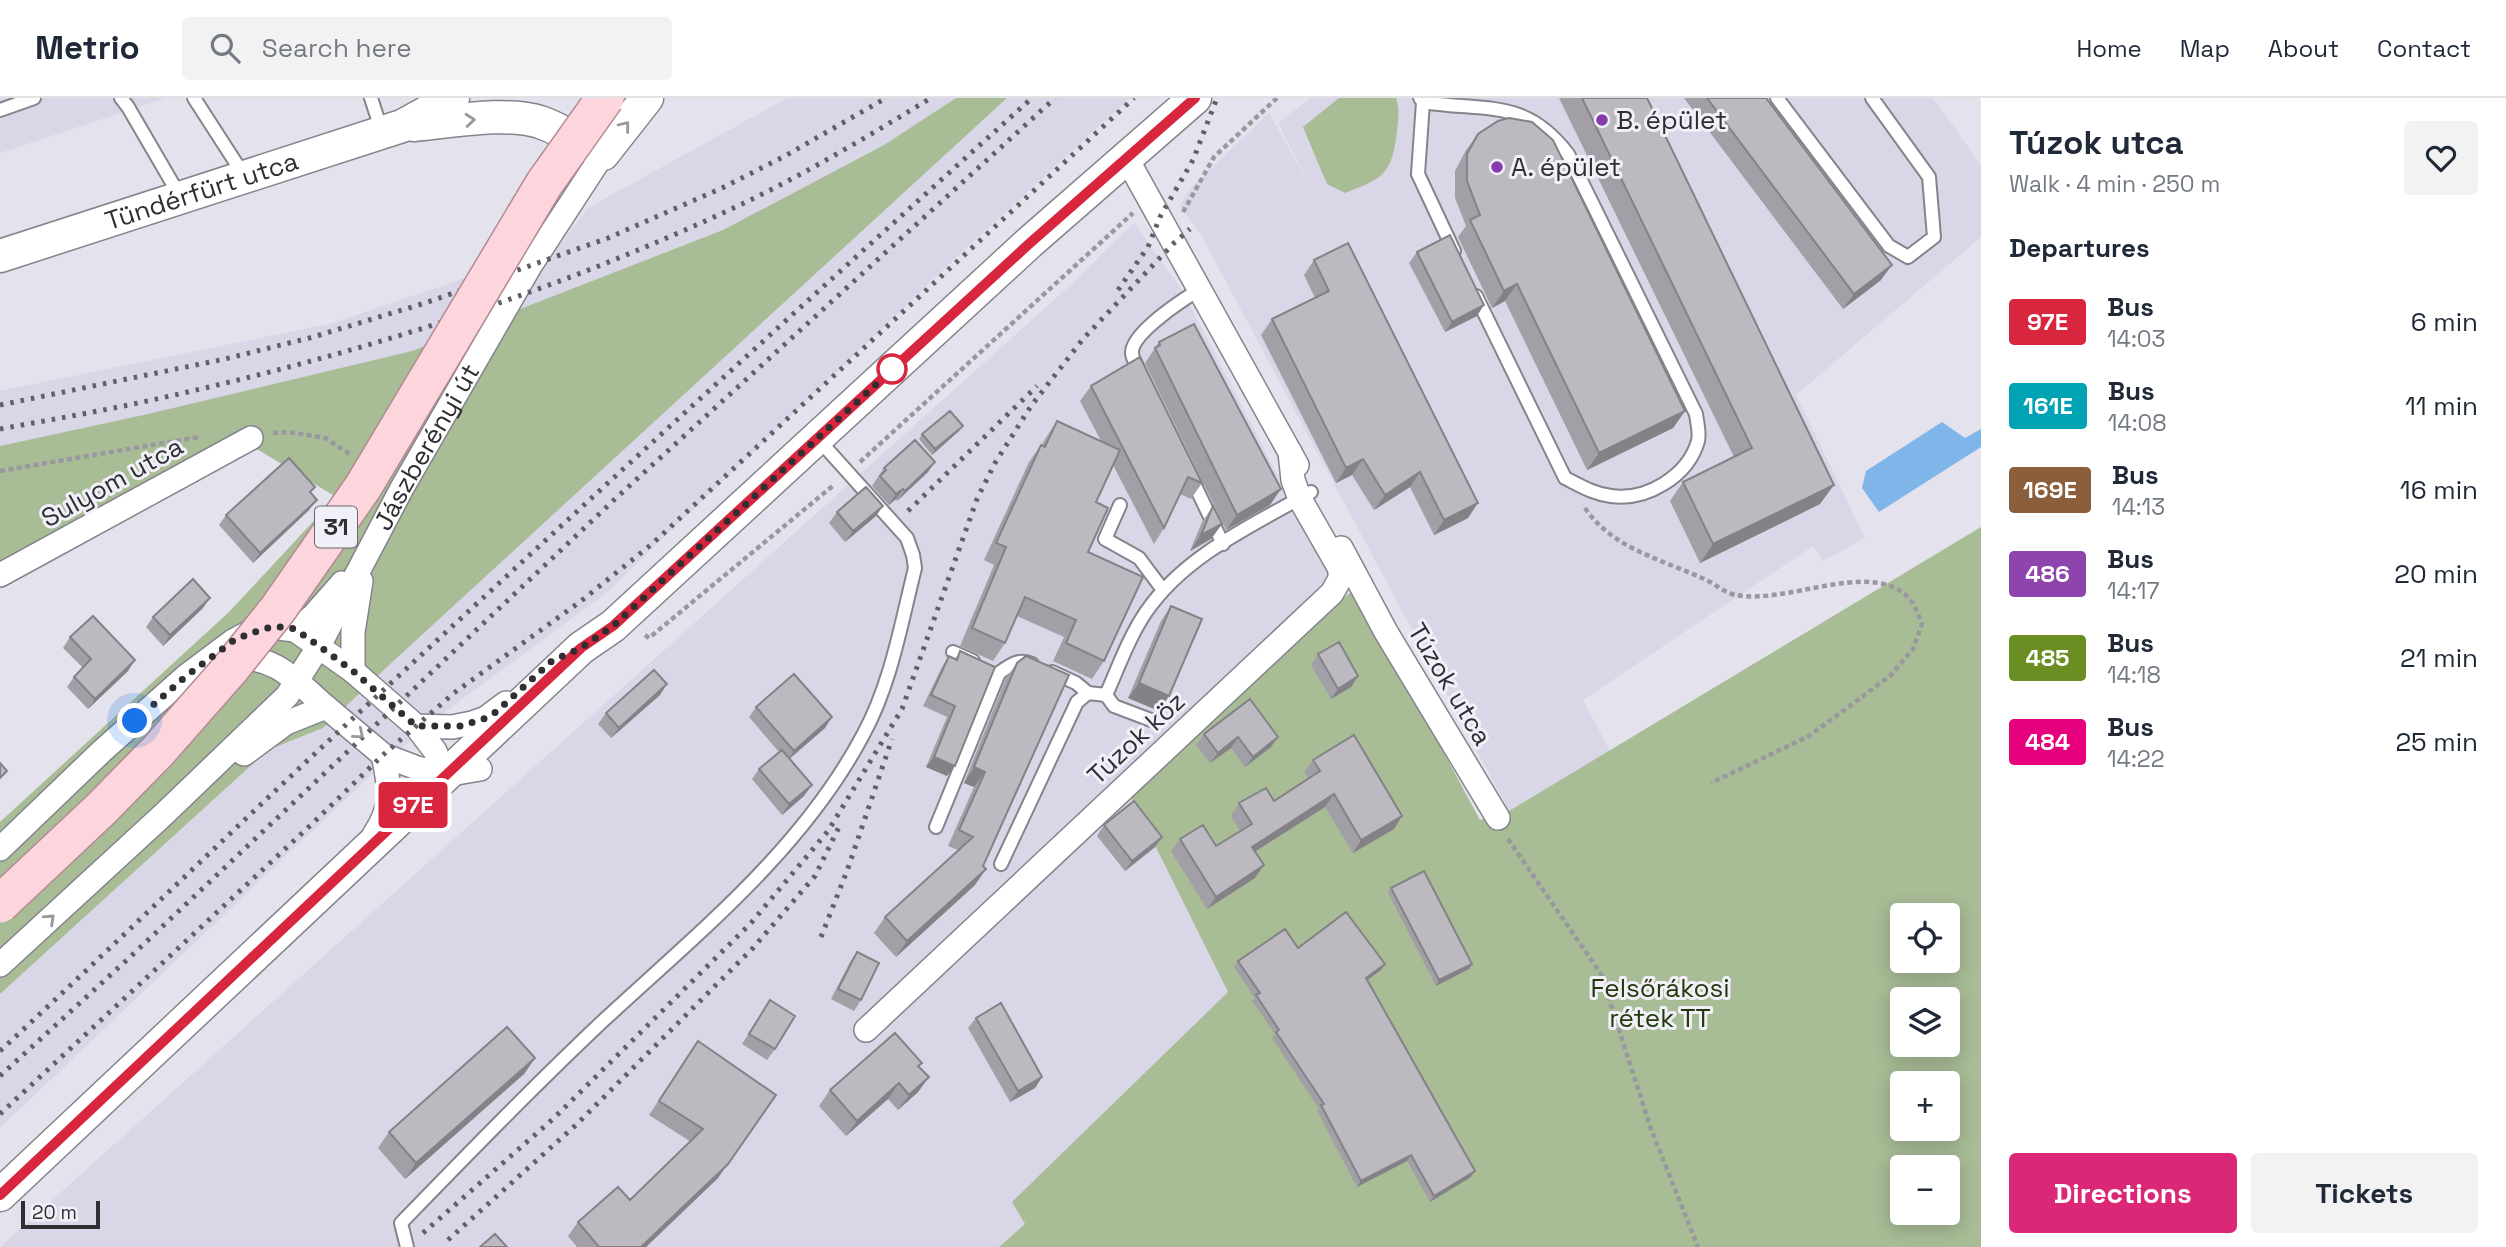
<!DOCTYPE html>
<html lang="en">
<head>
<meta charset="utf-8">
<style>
	:root { --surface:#fff; --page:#f2f2f3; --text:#1f2937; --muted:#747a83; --line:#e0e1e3; --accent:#db2777 }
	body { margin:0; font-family:"Space Grotesk",sans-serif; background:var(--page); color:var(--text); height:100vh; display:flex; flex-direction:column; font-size:26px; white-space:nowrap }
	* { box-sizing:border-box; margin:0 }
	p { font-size:23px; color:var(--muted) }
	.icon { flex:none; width:38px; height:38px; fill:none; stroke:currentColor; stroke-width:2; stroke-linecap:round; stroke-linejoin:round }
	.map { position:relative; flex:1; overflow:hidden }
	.panel { display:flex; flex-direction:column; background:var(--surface); width:525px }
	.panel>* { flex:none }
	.badge { padding:0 14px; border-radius:5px; font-size:24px; line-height:46px }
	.fabs { position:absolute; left:1890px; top:805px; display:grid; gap:14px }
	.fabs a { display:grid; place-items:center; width:70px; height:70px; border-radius:7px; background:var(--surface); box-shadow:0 4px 18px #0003; font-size:35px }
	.scale { position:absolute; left:21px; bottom:18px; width:79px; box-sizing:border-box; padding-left:7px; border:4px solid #2f2e32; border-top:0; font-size:19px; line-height:24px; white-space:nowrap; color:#2f2e32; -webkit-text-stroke:5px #f1f0f9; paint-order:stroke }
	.you { position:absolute; width:35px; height:35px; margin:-18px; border:5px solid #fff; border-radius:50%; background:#1a73e8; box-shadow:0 0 0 10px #1a73e833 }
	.map>.badge { position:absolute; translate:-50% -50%; box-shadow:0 0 0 4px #fff }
	h2 { padding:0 28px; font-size:26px; line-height:63px }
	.round { display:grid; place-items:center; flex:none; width:74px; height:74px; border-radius:7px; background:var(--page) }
	.head { display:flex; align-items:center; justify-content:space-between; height:119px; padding:0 28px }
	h1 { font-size:33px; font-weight:800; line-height:52px }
	.button { display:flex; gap:14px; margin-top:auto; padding:14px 28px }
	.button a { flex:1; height:80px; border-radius:7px; background:var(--accent); color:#fff; font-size:28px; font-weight:800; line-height:80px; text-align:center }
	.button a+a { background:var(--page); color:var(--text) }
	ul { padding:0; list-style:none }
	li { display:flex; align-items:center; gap:21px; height:84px; padding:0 28px }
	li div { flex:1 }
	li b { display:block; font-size:26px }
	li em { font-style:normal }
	li .badge { min-width:77px; font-weight:700; text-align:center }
	header { display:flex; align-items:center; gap:42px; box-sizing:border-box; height:98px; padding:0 35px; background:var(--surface); border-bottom:2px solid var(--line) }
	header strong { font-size:33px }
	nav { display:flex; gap:38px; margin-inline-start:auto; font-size:24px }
	.search { width:490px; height:63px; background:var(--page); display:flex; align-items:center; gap:18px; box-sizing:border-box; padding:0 24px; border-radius:7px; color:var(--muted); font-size:26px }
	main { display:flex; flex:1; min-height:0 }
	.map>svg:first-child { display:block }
	.built { fill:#d9d6e7 }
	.green { fill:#a8bc96; fill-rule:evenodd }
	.water { fill:#80b5ea }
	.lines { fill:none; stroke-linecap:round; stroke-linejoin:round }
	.lane-casing { stroke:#85838c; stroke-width:16 }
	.street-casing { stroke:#85838c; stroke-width:26 }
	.secondary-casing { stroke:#85838c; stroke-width:35 }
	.path { stroke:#99989f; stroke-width:4.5; stroke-dasharray:5 3.5; stroke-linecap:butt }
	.lane { stroke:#fff; stroke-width:12 }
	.street { stroke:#fff; stroke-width:23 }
	.secondary { stroke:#fff; stroke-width:32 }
	.rail { stroke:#616066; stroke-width:5; stroke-dasharray:3.5 7; stroke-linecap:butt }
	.primary-bridge-casing { stroke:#b38992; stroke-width:40; stroke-linecap:butt }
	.primary-bridge { stroke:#fcd6dc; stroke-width:37 }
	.wall { fill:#a39fa6 }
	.shaded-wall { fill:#848287 }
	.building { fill:#bdb9c1; stroke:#848287; stroke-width:2 }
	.oneway { stroke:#979698 }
	.line-casing { stroke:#fff; stroke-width:16 }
	.line { stroke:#d7263d; stroke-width:10 }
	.walk { stroke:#2f2e32; stroke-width:7; stroke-dasharray:0 12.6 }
	.poi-dot { fill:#853bac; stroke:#f1f0f9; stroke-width:2.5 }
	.stop-dot { fill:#fff; stroke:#d7263d; stroke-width:3.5 }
	.labels { text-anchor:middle; stroke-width:6; stroke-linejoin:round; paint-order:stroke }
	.shield { fill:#f1f0f9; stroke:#69686e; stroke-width:2 }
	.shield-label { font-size:24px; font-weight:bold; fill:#2f2e32 }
	.poi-label { font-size:26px; fill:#2f2e32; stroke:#f1f0f9; text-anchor:start }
	.street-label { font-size:26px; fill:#2f2e32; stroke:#f1f0f9 }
	.park-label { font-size:26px; fill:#24390a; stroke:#f1f0f9 }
</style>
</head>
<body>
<header>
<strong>Metrio</strong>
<div class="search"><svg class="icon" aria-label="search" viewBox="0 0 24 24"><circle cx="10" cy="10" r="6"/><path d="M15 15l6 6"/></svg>Search here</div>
<nav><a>Home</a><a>Map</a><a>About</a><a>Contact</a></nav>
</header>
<main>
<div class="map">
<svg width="1981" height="1149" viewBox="0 0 1981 1149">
	<rect width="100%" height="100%" fill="#e4e2ec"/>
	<!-- built -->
	<path class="built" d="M0,0H165L0,55Z
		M787,0H956L884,47L723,132L412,253L148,316L0,348V293L333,225L559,148L588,110Z
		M1007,0H1130L962,154L605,496L442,616L371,677L0,1030V896L268,652L323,630L387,569Z
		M1311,0H1933L1981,67V139L1796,297L1865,440L1823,463L1813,448L1583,602L1610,653L1509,713L1200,135L1180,108L1188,93L1269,15L1314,95L1278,25Z
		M1134,125L1182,192L1324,467L1344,500L1129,695L1228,894L1013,1104L1025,1126L999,1149H0L1065,192Z"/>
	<!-- green -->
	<path class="green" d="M956,0H1007L387,569L323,630L268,652L0,896V724L229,514L336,399L252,348L0,487V348L148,316L412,253L723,132L884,47Z
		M1339,0H1396C1400,12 1398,21 1397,33C1392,76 1384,80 1345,95L1327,86L1303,29Z
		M1981,429V1149H999L1025,1126L1012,1104L1228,894L1129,695L1355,490L1480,722L1509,713ZM1902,817H1948V863H1902ZM1902,901H1948V947H1902ZM1902,985H1948V1031H1902ZM1902,1069H1948V1115H1902Z"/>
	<!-- water -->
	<path class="water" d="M1942,324L1965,340L1981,331V349L1879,414L1862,390L1866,373Z"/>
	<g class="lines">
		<!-- lane casing -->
		<g class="lane-casing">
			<path id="lane" d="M121,0L128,9L181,100
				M194,0L245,79
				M371,0L382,34
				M1420,0L1423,4L1418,76L1454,153
				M1777,0L1889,148L1908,159L1934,139L1929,79L1872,0
				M1423,4C1488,14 1525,0 1568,56L1696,316C1697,324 1700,335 1698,343C1688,378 1647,403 1611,398C1594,396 1581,388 1565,380L1476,198
				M0,12L34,0
				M1140,275C1138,269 1132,261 1132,255C1131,235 1184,201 1200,191
				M1190,377L1223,446
				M1120,407L1105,441L1139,460L1163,492
				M953,554L973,563
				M1052,574L1076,585L1088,595
				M1106,597L1114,608L1151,622
				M936,729L999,575C1010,567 1019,560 1032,566
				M1001,766L1077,604L1088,595L1106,597C1118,570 1129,539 1146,514C1185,457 1253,427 1311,394
				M407,1149L401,1125C468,1056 534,988 604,922C698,835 802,752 863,637C891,586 901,526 915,470L913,457L907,440L818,341"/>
		</g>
		<!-- street casing -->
		<g class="street-casing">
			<g id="street">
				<path d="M1127,61L1297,367"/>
				<path d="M1341,450L1386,534L1498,720"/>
				<path d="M0,477L251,340"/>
				<path d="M295,532L313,518L342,485"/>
				<path d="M231,562C272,553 298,585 326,609"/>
				<path d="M353,573V534L361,483"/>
				<path d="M416,628L435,653L445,677"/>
				<path d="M244,656L286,625L326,609L383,657L417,670L445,677L480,671"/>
				<path d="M374,737C394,707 390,689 383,657"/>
				<path d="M0,751L102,653L185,579L233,543L248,535L270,529L295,532L353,573L416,628L452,629L472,625L486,620L506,605"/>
				<path id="s1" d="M0,867L163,717L287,598L319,548L402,390L530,168L603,56"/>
				<path d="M866,932L1332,495L1340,481V471L1300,401L1293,382L1290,354"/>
			</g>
		</g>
		<!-- secondary casing -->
		<g class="secondary-casing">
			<g id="secondary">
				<path d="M414,27C451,24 504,13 540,24C561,31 583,46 603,56L647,0"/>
				<path id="s2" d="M0,158L402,28L453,0"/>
				<path d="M0,1097L581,550L613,528L1030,144L1195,0"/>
			</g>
		</g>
		<!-- path -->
		<path class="path" d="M1183,114L1214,59L1277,0
			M273,335L289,334L325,340L350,356
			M860,364L1133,115
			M0,373L199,339
			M1585,410C1612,450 1660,461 1702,480C1713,484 1724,495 1736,497C1787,507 1867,462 1907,498C1914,504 1918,517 1922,526L1913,551L1890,578L1809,638L1711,685
			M645,537L649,540L835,386
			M1508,741L1601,876L1651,1031L1698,1149"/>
		<!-- lane -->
		<use href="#lane" class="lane"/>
		<!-- street -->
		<use href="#street" class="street"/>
		<!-- secondary -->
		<use href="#secondary" class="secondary"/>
		<!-- rail -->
		<path class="rail" d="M1118,192L1148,149L1160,119L1193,62L1217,0
			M0,307L225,261L313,239L425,205L608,140L722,90L785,58L886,0
			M0,331C54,321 108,312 161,300C360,256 558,193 742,106C807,75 870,37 931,0
			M908,413L1037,288
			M821,839L847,773L892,641
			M0,953C118,844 232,732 349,624C575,414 803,206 1032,0
			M0,978L129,860L615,401L1055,0
			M0,1016L314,724L383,657L454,595L581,503L652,446L1134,0
			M423,1135L553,1021L641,934L751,825L828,733L902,611L977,401L995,365L1031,308L1083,241L1174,145L1190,131
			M448,1142L577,1026L753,850L815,778L840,727"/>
		<!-- primary-bridge casing -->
		<g class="primary-bridge-casing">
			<path id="primary-bridge" d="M0,806L100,712L158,653L231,570L278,511L363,389L544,86L605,0"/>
		</g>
		<!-- primary-bridge -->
		<use href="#primary-bridge" class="primary-bridge"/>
	</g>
	<!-- wall -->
	<path class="wall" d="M1559,0H1647L1820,406L1700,465L1670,403L1683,384L1734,359Z
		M1684,0H1766L1881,182L1843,211Z
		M1478,36L1685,313L1673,330L1587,372L1505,203L1492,210L1458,139L1466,128L1455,100V73L1466,52Z
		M1417,154L1477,218L1445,234L1409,165Z
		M1314,162L1468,420L1434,437L1410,389L1374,412L1352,377L1336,385L1261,237L1272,221L1315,200L1304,177Z
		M1159,244L1270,407L1226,432L1145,265Z
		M1091,288L1202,385L1191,401L1180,396L1164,430L1154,446L1113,367L1096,404L1088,454L1104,563L1092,581L1053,563L1064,539L1017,518L1005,545L993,563L960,548L994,467L984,462L1029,364L1041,347H1042L1045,341L1057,323L1101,343L1080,303Z
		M963,328L959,333L932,357L919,341L922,336Z
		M884,370L928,374L897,403L896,401L889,407L872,388Z
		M311,396L309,412L253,465L219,427L226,417Z
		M1213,408L1222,426L1211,441L1190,453L1202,424Z
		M837,414L876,418L845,444L829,425Z
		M1171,508L1159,613L1128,600L1161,523Z
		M203,510L163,548L146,529L153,519Z
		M70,539L128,573L88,611L67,589L74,579L83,570L63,550Z
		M960,553L947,678L926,669L947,619L923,608L942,569L949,558L955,561Z
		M1318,556L1358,578L1351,589L1331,601L1311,567Z
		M1017,565L975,787L896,859L874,835L885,819L958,752L948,748L974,689L964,685L1006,580Z
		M660,597L611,640L598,626L606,615Z
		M1250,601L1271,649L1245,669L1231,650L1210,665L1196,647L1204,636Z
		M756,609L825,630L789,661L804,698L782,717L752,681L759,671L779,654L749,619Z
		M1313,662L1402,718L1394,731L1353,755L1325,709L1255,754V780L1207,811L1171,753L1180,741L1216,748L1240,733L1231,718L1239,705L1274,703L1308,680L1304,674Z
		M1104,727L1162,739L1155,749L1125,773L1097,738Z
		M1391,790L1472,866L1469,871L1436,888L1388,795Z
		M1298,850L1381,872L1367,882L1471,1079L1430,1104L1407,1063L1357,1089L1317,1013L1319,1011L1272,940L1275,936L1252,903L1255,900L1234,869L1238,863Z
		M857,854L861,902L854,913L831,901L850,864Z
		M770,902L775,951L767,962L742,946Z
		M976,920L1042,979L1035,990L1010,1004L968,930Z
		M698,943L718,1080L646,1149H577L568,1138L578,1124L630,1102L691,1044L649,1017Z
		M535,960L524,976L405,1081L378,1050L389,1034Z
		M922,965L919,969L929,979L918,994L898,1012L888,1001L846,1038L819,1008L830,992Z"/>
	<!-- shaded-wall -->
	<path class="shaded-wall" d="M1892,167L1881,182L1843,211L1854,196Z
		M1517,186L1505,203L1492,210L1504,193Z
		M1484,207L1477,218L1445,234L1452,224Z
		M1685,313L1673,330L1587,372L1599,355Z
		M963,328L959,333L932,357L935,351Z
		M1363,361L1352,377L1336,385L1346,370Z
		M935,364L928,374L897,403L905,393Z
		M1420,374L1410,389L1374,412L1385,397Z
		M1834,387L1820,406L1700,465L1713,446Z
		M903,391L896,401L889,407L896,396Z
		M1281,391L1270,407L1226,432L1237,417Z
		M317,402L309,412L253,465L260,455Z
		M1478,405L1468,420L1434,437L1444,422Z
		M883,408L876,418L845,444L853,433Z
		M1222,426L1211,441L1190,453L1201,437Z
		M210,500L203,510L163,548L170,537Z
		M135,562L128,573L88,611L95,601Z
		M1358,578L1351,589L1331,601L1338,591Z
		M1139,585L1169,598L1159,613L1128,600Z
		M667,586L660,597L611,640L619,630Z
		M832,619L825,630L787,663L794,653Z
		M1238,639L1231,650L1210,665L1218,655Z
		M1278,639L1271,649L1245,669L1253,659Z
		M934,659L955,668L947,678L926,669Z
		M974,669L985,674L974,689L964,685Z
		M812,687L804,698L782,717L789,706Z
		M1334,696L1325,709L1243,761L1252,749Z
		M1402,718L1394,731L1353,755L1361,742Z
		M1162,739L1155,749L1125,773L1132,763Z
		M1264,767L1255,780L1207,811L1216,799Z
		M986,771L975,787L896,859L907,843Z
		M1385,866L1381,872L1362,886L1366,880Z
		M1472,866L1469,871L1436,888L1439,882Z
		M535,960L524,976L405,1081L416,1065Z
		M929,979L918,994L898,1012L909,997Z
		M1042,979L1035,990L1010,1004L1018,993Z
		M899,985L888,1001L846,1038L857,1023Z
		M776,997L718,1080L646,1149H641Z
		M1411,1057L1407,1063L1357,1089L1361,1083Z
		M1475,1073L1471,1079L1430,1104L1434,1098Z"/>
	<!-- building -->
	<path class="building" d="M1582,0H1647L1834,387L1713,446L1683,384L1752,350Z
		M1707,0H1766L1892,167L1854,196Z
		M1509,20L1532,24L1553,42L1685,313L1599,355L1517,186L1504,193L1470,122L1480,117L1467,83V56L1478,36L1498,23Z
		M1450,137L1484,207L1452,224L1417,154Z
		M1348,145L1478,405L1444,422L1420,374L1385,397L1363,361L1346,370L1272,221L1329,193L1314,162Z
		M1194,226L1281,391L1237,417L1155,250L1160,247L1159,244Z
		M1140,259L1202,385L1188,379L1164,430L1091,288Z
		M950,313L963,328L935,351L922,336Z
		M1057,323L1120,352L1096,404L1108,410L1088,454L1143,479L1104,563L1066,545L1076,522L1025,499L1005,545L972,530L1006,449L996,445L1041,347L1045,349Z
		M915,342L935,364L905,393L903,391L896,396L880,378L886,372L884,370Z
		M289,360L315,389L310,394L317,402L260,455L226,417Z
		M866,389L883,408L853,433L837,414Z
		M1213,408L1222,426L1201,437Z
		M193,481L210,500L170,537L153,519Z
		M1171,508L1202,521L1169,598L1139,585Z
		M93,518L135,562L95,601L74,579L91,561L70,539Z
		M1339,544L1358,578L1338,591L1318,556Z
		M960,553L995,569L955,668L934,659L955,608L931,597L949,558L957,562Z
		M1026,558L1069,577L983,768L986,771L907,843L885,819L973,739L959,732L985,674L974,669L1017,565Z
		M654,572L667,586L619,630L606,615Z
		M794,576L832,619L794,653L756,609Z
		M1250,601L1278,639L1253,659L1238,639L1218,655L1204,636Z
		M1354,637L1402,718L1361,742L1334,696L1252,749L1264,767L1216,799L1180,741L1203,727L1216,748L1252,726L1239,705L1266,690L1274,703L1320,673L1313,662Z
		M782,652L812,687L789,706L759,671Z
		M0,665L7,673L0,680Z
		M1134,703L1162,739L1132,763L1104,727Z
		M1424,773L1472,866L1439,882L1391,790Z
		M1346,814L1385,866L1366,880L1475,1073L1434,1098L1411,1057L1361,1083L1321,1007L1324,1006L1276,934L1279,932L1256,897L1260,895L1238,863L1285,831L1298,850Z
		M857,854L879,865L861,902L838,891Z
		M770,902L795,918L775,951L749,936Z
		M1001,905L1042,979L1018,993L976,920Z
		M507,929L535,960L416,1065L389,1034Z
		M895,935L922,965L918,968L929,979L909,997L899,985L857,1023L830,992Z
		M698,943L776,997L728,1066L641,1149H599L578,1124L618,1089L630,1102L703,1031L659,1003Z
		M495,1136L507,1149H480Z"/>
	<!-- one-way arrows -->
	<defs><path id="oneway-chevron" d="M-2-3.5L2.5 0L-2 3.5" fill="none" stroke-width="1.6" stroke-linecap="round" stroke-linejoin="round" transform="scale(1.75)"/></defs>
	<g class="oneway">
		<use href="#oneway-chevron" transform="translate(470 22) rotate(-5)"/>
		<use href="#oneway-chevron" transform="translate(625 28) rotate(-52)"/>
		<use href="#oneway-chevron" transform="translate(359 636) rotate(40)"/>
		<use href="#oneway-chevron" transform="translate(50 821) rotate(-43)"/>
	</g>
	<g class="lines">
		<!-- line casing -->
		<g class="line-casing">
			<path id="line" d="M0,1097L581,550L613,528L1030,145L1195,0"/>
		</g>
		<!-- line -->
		<use href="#line" class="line"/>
		<!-- walk -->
		<path class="walk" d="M135,623L185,579L233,543L248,536L271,529H283L295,531L319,548L353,573L416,628H461L486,620L496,614L552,563L581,550L613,528L895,269L892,271"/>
	</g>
	<!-- markers -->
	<g class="poi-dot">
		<circle cx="1602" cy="22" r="7"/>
		<circle cx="1497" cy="69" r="7"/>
	</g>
	<circle class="stop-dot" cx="892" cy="271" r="14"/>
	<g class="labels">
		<!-- shield labels -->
		<rect class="shield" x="315" y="408.5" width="42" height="41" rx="5"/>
		<g class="shield-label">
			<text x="336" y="437">31</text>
		</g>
		<!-- poi labels -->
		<g class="poi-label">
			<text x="1616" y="31">B. épület</text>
			<text x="1511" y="78">A. épület</text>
		</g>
		<!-- street labels -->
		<g class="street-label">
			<text dy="9" stroke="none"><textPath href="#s2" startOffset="212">Tündérfürt utca</textPath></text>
			<text dy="9" stroke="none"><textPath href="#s1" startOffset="679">Jászberényi út</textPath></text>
			<text transform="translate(112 384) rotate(-29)" y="9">Sulyom utca</text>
			<text transform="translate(1450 586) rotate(59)" y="9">Túzok utca</text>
			<text transform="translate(1136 640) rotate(-43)" y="9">Túzok köz</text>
		</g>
		<!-- park labels -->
		<g class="park-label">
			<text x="1660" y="899">Felsőrákosi<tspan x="1660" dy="30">rétek TT</tspan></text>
		</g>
	</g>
</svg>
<div class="fabs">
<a><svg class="icon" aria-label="locate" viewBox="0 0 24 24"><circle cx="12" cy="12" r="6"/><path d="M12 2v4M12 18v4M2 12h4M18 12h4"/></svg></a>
<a><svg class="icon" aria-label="layers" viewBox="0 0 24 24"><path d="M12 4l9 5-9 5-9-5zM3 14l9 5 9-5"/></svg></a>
<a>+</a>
<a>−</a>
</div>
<div class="scale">20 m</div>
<div class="you" style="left:135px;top:623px"></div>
<b class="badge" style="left:413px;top:707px;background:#d7263d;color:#fff">97E</b>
</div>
<section class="panel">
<div class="head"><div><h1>Túzok utca</h1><p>Walk · 4 min · 250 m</p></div><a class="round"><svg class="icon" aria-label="heart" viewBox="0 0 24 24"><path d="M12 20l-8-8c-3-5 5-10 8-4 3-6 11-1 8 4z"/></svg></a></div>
<h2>Departures</h2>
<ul>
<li><span class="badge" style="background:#d7263d;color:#fff">97E</span><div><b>Bus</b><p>14:03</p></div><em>6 min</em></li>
<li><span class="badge" style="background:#00a3b4;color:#fff">161E</span><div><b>Bus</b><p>14:08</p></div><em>11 min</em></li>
<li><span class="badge" style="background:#8b5e3c;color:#fff">169E</span><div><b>Bus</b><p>14:13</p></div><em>16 min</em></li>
<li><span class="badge" style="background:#8e44ad;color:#fff">486</span><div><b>Bus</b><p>14:17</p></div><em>20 min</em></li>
<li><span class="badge" style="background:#6b8e23;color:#fff">485</span><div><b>Bus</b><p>14:18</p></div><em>21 min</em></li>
<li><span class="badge" style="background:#e6007e;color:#fff">484</span><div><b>Bus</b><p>14:22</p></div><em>25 min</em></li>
</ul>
<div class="button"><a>Directions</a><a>Tickets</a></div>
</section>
</main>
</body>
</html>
